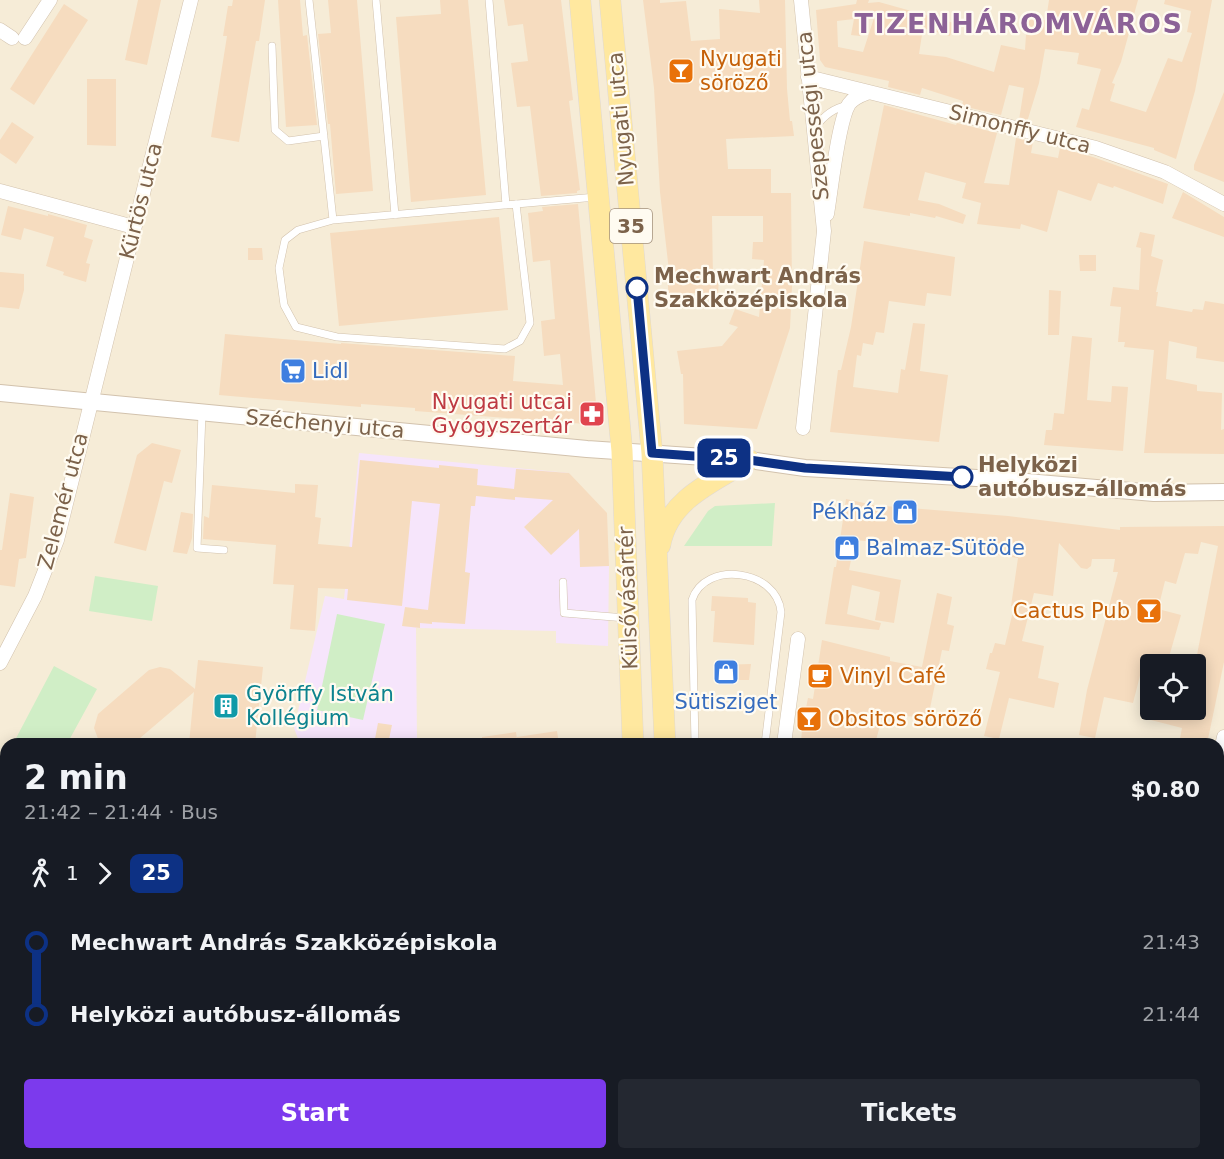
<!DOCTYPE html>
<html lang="en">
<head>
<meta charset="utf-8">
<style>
	:root { --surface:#171b24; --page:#242831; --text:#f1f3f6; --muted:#9ea1a6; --accent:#7c3aed }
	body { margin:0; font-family:"DejaVu Sans",sans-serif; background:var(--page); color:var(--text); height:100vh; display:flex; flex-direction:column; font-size:22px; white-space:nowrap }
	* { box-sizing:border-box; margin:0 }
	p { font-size:20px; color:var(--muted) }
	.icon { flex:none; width:33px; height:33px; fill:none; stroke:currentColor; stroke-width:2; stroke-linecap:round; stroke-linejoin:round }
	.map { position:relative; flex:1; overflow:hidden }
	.panel { position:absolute; left:0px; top:738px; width:1224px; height:422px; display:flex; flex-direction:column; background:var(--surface); border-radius:18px 18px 0 0; box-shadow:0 3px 15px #0003 }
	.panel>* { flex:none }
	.badge { padding:0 12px; border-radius:9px; font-size:21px; line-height:39px }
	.tools { position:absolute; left:1140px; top:654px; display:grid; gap:12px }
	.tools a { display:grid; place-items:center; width:66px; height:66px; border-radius:6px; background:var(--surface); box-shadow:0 3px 15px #0003; font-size:30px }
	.map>.badge { position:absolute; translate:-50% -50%; box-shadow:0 0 0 3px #fff }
	.legs { display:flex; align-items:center; gap:9px; height:66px; padding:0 24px; font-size:20px }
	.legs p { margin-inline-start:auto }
	.head { display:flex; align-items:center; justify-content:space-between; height:102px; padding:0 24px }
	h1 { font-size:33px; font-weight:800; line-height:45px }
	.action { display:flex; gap:12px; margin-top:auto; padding:12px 24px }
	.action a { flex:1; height:69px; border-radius:6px; background:var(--accent); color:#fff; font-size:24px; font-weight:800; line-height:69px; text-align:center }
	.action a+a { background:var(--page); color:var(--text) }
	ul { padding:0 24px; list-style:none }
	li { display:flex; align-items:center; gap:21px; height:72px; font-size:22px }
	li i { display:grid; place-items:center; width:9px; height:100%; margin:0 8px; background:currentColor }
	li i::after { content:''; width:15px; height:15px; margin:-8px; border:4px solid; border-radius:50%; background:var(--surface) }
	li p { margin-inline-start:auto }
	li:first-child i { background:linear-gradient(#0000 50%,currentColor 0) }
	li:last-child i { background:linear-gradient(currentColor 50%,#0000 0) }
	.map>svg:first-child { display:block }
	.residential { fill:#f6ecd7; fill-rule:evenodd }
	.education { fill:#f6e5fb }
	.green { fill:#d0eec6 }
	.building { fill:#f6dcbf; fill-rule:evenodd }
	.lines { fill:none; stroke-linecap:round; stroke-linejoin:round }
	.service-casing { stroke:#d2c2ad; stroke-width:8 }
	.minor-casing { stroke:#d2c2ad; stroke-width:15 }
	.tertiary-casing { stroke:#d2c2ad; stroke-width:18 }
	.primary-casing { stroke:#e0d9d4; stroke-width:22 }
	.service { stroke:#fff; stroke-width:7 }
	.minor { stroke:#fff; stroke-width:14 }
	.tertiary { stroke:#fff; stroke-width:16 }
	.primary { stroke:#ffe89f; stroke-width:21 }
	.line-1-casing { stroke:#fff; stroke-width:14 }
	.line-1 { stroke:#0d3184; stroke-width:9 }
	.stop-1-dot { fill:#fff; stroke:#0d3184; stroke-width:3 }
	.labels { text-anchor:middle; stroke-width:4.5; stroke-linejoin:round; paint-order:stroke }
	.shield { fill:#fffbf1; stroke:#a3907c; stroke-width:1.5 }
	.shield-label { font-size:20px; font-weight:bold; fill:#7c624a }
	.food-label { font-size:21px; fill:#c56008; stroke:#fffbf1; text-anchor:start }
	.street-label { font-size:21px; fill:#7c624a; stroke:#fffbf1 }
	.stop-label { font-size:21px; font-weight:bold; fill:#7c624a; stroke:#fffbf1; text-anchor:start }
	.shop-label { font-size:21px; fill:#366cbe; stroke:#fffbf1; text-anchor:start }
	.health-label { font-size:21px; fill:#be3a42; stroke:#fffbf1; text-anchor:end }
	.culture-label { font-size:21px; fill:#0d838f; stroke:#fffbf1; text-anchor:start }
	.district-label { font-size:27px; font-weight:bold; letter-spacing:1.5px; fill:#8c6297; stroke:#fffbf1 }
</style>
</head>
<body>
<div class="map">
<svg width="1224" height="1159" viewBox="0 0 1224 1159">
	<rect width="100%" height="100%" fill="#fef9e9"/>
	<!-- residential -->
	<path class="residential" d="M0,0H1224V1159H0ZM1150,664H1196V710H1150ZM6,744H1218V1154H6Z"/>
	<!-- education -->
	<path class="education" d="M359,453L569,473L609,566L608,646L556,643V631L416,628L417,744H300L294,728L325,596L344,599Z
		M184,1154H336L337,1159H185Z"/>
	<!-- green -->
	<path class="green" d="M775,503L772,546H684L708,511L715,506Z
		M95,576L158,586L152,621L89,611Z
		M337,614L385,624L363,720L317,710Z
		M54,666L97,689L67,744H13Z
		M207,1154H249L221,1159H208Z"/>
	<!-- building -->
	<path class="building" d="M138,0H161L147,65L125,60Z
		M233,0H265L259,41H256L239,142L211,137L227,36H223L228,6H232Z
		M278,0H300L303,36L307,35L317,125L286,127Z
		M328,0H357L373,191L336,194L330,124H328L318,34L331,33Z
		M440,0H468L486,195L411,202L396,17L441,14Z
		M504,0H561L573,100L569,101L580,190L577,191V193L541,196L530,106L517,107L511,63L528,61L523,24L508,26Z
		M643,0H660V3L686,1L691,41L720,39L719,9L760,13L759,0H785L787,89L790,121H792L794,136L726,139L728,169H771V193H791L792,286L790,328L757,429L684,424L683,374H681L677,351L722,346L738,327L729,324L735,309L759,317L764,260L752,259L753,242H763V216H712L713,279H719L718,293H688L687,303L669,302L667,271H669L660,192L654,88Z
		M857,0H869L868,3L879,2L954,23L950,36L923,28L919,54L946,57L994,72L1001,45L1025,50L1027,20H1046L1049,0H1138L1121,62L1112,83L1115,84L1110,101L1146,112L1168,58L1182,62L1192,33L1187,32L1191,11L1164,4L1165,0H1212L1195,91L1176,159L1154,150V148L1076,127L1082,108L1089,110L1101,69L1077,64L1079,53L1045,49L1039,83L1027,122L1019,120L1024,88L1009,85L1001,115L962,106L963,101L922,88L920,95L888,87L889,81L825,67L820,60L816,10L856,4ZM875,15L863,52L838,47L837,21L854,19L851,35L860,36L865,17Z
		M64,4L88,20L34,105L10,89Z
		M87,79H116V146L87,145Z
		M1224,92V182L1194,170V165Z
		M884,105L956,125L957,123L997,133L984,183L1009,185L1016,138L1033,142L1031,153L1058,158L1060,148L1093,157L1168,184L1163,204L1114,186L1113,188L1098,183L1091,201L1058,190L1047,232L1021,224L1020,229L977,224L981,203L962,198L966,183L925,172L918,200L939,204L966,215L963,224L936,216L935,218L910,213V216L863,208Z
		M12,122L34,137L16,164L0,153V140Z
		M1183,192L1224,217V237L1172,218Z
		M578,204L598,425L415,411V408L361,404V407L219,395L225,334L341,344V343L515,356L513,381L563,385L560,354L544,356L541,321L555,319L550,260L533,262L528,213L543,211L542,207Z
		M8,206L48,216V214L87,225L84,237L93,240L86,263L90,264L86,282L63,275L64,272L46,266L54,237L24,228L21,240L1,235Z
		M499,217L508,310L339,326L330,233Z
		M1140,232L1155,235L1151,256L1163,260L1156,292H1158L1156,306L1192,312L1193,309L1203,310L1205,301L1224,304V362L1196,358L1197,347L1169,341L1166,379L1197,385V391L1222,393L1221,430L1224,429V454L1144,453L1154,350L1124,347L1125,342H1118L1121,307L1110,306L1113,287L1139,290L1141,248L1136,247Z
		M864,241L955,257L951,296L927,293L925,306L889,301L884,333L876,332L873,345L863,343L861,356L857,355L853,387L898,393L901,369L905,370L913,323L925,324L920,371L948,375L939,442L830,432L838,370H841L851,327Z
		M248,248H262L263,260H248Z
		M1079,255H1096V271H1080Z
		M0,272L24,274V290L19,309L0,307Z
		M1049,290L1061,291L1059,335H1048Z
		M1072,336L1092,338L1087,400L1111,402L1112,386L1128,387L1123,451L1044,445L1046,430H1052L1054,413L1064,414Z
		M152,443L181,450L172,483L164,481L146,551L114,543L137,455Z
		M360,460L439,468V465L478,469L477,485L514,489L516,469L569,473L607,513L609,566L580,567L579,529L551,555L524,527L553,500L515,497V500L476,496L475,506H471L465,572L470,573L465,624L432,622V624L420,623V628L402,626L405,607L428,610L440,504L412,501L402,606L347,600L348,589L318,588L315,631L290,629L294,585L273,584L276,545L203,539L204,516L209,518L212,485L295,493V484L318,485L315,517L321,518L318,544L352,547Z
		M10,493L34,497L26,558L19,559L15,587L0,585V550H2Z
		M846,499L873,505L1008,516L1120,530V527L1224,526V662L1207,744H1179L1182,728L1151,720L1154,710H1196V660L1218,546L1201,542L1198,554L1185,553L1176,584L1165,581L1158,609L1181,615L1167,664H1143L1133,703L1104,697L1095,738L1079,735L1087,690L1118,572H1113L1115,559H1092L1091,566L1087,569L1081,568L1059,543L1053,596L1034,593L1022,641L1044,646L1038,678L1059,683L1054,708L1009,698L999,739L984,736L1000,672L986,669L990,653H992L995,643L1005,645L1014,607L1011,606L1018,558L998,555V552L964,548V551L855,540L849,570L901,580L894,623L875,620L880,592L852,585L847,614L881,623L879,630L825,624L834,567H836Z
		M181,512L193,514L192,538L187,554L173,552Z
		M937,593L952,597L947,624L954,626L949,651L942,650L928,718L883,714L875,744H839L822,741V744H801L802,728L808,698L813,699L822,640L890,657V661L922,667Z
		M712,596L748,598V602L756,603L754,645L713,642L715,611H711Z
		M198,660L263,667L255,744H189L194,692L133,744H100L94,728L98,714L149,670L160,667L170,669L195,689Z
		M751,664L749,680H719L718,665Z
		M378,723L392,725L388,744H374Z
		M557,731L559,744H482V737L516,732L517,739V737Z"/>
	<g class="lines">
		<!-- service casing -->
		<g class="service-casing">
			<path id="service" d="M309,0L333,220
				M376,0L395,215
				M489,0L506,205
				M272,46L275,130L288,141L324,136
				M816,127C824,115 834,108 848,105
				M516,204L530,323L520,341L505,349L337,337L296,327L284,305L279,268L285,240L298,230L333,220L596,197
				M202,413L197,548L224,550
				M563,582L564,613L626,618
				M695,744L692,600C705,560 777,569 781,612L765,744
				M0,1128L6,1127
				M72,1154L74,1159
				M369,1154L371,1159"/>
		</g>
		<!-- minor casing -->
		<g class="minor-casing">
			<path id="minor" d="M801,0L824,231L803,428
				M0,30L12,38
				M25,38L50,0
				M808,77L1096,148L1165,172L1224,204
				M0,191L134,227
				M827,214C831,191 838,121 849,104C854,97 861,95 869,92
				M0,663L35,596L57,540L191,0
				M784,744L798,639
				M1218,764L1224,737
				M1218,860H1224
				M0,874L6,876"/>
		</g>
		<!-- tertiary casing -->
		<g class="tertiary-casing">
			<path id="tertiary" d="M0,393L587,449L749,460L805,468L994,479L1154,493L1224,492"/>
		</g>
		<!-- primary casing -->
		<g class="primary-casing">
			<path id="primary" d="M580,0L622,451L633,744
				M610,0L652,453L665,744
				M660,545C668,500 712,482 749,460
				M653,1154V1159
				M688,1154L692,1159
				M613,1159L617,1154"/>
		</g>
		<!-- service -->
		<use href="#service" class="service"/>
		<!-- minor -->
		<use href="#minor" class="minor"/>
		<!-- tertiary -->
		<use href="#tertiary" class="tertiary"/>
		<!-- primary -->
		<use href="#primary" class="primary"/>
	</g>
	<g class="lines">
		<!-- line-1 casing -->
		<g class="line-1-casing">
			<path id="line-1" d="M637,288L652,453L749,460L805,468L962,477"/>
		</g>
		<!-- line-1 -->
		<use href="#line-1" class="line-1"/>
	</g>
	<!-- icons -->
	<defs>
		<g id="bar-square" transform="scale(1.35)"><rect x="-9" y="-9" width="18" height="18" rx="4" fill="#e8710a" stroke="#fffbf1"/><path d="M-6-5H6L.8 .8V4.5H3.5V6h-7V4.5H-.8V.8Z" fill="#fff"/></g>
		<g id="supermarket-square" transform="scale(1.35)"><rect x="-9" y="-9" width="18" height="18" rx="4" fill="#3f7fe0" stroke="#fffbf1"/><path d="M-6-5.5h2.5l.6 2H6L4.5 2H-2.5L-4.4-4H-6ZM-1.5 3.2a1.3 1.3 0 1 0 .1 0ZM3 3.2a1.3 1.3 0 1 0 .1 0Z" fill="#fff"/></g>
		<g id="pharmacy-square" transform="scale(1.35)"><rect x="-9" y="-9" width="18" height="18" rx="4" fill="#e0444e" stroke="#fffbf1"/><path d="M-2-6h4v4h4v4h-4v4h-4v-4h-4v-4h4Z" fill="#fff"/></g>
		<g id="shop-square" transform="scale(1.35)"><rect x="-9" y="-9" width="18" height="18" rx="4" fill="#3f7fe0" stroke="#fffbf1"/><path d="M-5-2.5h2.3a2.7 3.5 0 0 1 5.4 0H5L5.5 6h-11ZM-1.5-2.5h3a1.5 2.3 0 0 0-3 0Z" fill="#fff"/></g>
		<g id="cafe-square" transform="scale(1.35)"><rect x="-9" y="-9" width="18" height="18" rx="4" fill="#e8710a" stroke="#fffbf1"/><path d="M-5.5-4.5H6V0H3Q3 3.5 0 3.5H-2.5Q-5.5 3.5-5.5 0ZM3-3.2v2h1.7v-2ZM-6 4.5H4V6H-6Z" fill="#fff"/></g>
		<g id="building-square" transform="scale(1.35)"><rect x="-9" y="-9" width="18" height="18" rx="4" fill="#0f9aa8" stroke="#fffbf1"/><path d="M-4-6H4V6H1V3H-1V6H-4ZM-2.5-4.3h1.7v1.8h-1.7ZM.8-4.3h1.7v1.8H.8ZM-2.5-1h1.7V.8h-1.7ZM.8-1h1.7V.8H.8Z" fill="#fff"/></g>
	</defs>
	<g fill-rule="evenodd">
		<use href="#bar-square" x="681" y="71"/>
		<use href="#supermarket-square" x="293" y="371"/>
		<use href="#pharmacy-square" x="592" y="414"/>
		<use href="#shop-square" x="905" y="512"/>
		<use href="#shop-square" x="847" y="548"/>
		<use href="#bar-square" x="1149" y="611"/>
		<use href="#shop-square" x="726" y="672"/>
		<use href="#cafe-square" x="820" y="676"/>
		<use href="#building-square" x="226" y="706"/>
		<use href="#bar-square" x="809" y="719"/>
	</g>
	<!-- markers -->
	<g class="stop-1-dot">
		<circle cx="637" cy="288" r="10"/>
		<circle cx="962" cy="477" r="10"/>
	</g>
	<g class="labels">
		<!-- shield labels -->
		<rect class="shield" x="610" y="209" width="42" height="34" rx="4.5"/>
		<g class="shield-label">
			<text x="631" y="233">35</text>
		</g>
		<!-- food labels -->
		<g class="food-label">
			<text x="700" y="66">Nyugati<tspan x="700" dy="24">söröző</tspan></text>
			<text x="1130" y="618" text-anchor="end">Cactus Pub</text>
			<text x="840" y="683">Vinyl Café</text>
			<text x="828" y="726">Obsitos söröző</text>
		</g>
		<!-- street labels -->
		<g class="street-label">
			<text transform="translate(813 116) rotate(-96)" y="7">Szepességi utca</text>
			<text transform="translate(621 119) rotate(-95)" y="7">Nyugati utca</text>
			<text transform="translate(1020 129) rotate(14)" y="7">Simonffy utca</text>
			<text transform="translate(141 201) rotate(-76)" y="7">Kürtös utca</text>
			<text transform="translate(325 424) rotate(5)" y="7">Széchenyi utca</text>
			<text transform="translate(63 501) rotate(-75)" y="7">Zelemér utca</text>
			<text transform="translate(628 598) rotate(-92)" y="7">Külsővásártér</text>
		</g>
		<!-- stop labels -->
		<g class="stop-label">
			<text x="654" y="283">Mechwart András<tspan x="654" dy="24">Szakközépiskola</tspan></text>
			<text x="978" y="472">Helyközi<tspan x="978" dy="24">autóbusz-állomás</tspan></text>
		</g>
		<!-- shop labels -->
		<g class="shop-label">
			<text x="312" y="378">Lidl</text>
			<text x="886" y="519" text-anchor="end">Pékház</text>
			<text x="866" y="555">Balmaz-Sütöde</text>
			<text x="726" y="709" text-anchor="middle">Sütisziget</text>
		</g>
		<!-- health labels -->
		<g class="health-label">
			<text x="572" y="409">Nyugati utcai<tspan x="572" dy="24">Gyógyszertár</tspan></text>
		</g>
		<!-- culture labels -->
		<g class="culture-label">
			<text x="246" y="701">Györffy István<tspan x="246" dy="24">Kollégium</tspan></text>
		</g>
		<!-- district labels -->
		<g class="district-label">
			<text x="1019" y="33">TIZENHÁROMVÁROS</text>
		</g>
	</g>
</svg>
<div class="tools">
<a><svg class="icon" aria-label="locate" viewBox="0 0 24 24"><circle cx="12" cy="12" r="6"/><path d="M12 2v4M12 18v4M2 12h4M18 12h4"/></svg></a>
</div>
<b class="badge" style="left:724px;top:458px;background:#0d3184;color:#fff">25</b>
<section class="panel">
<div class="head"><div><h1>2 min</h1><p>21:42 – 21:44 · Bus</p></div><b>$0.80</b></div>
<div class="legs"><svg class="icon" aria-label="walk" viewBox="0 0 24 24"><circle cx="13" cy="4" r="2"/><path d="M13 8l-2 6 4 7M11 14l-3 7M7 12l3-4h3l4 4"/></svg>1<svg class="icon" aria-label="forward" viewBox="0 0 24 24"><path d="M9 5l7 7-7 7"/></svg><b class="badge" style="background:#0d3184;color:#fff">25</b></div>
<ul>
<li><i style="color:#0d3184"></i><b>Mechwart András Szakközépiskola</b><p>21:43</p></li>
<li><i style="color:#0d3184"></i><b>Helyközi autóbusz-állomás</b><p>21:44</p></li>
</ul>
<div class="action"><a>Start</a><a>Tickets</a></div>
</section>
</div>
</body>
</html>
